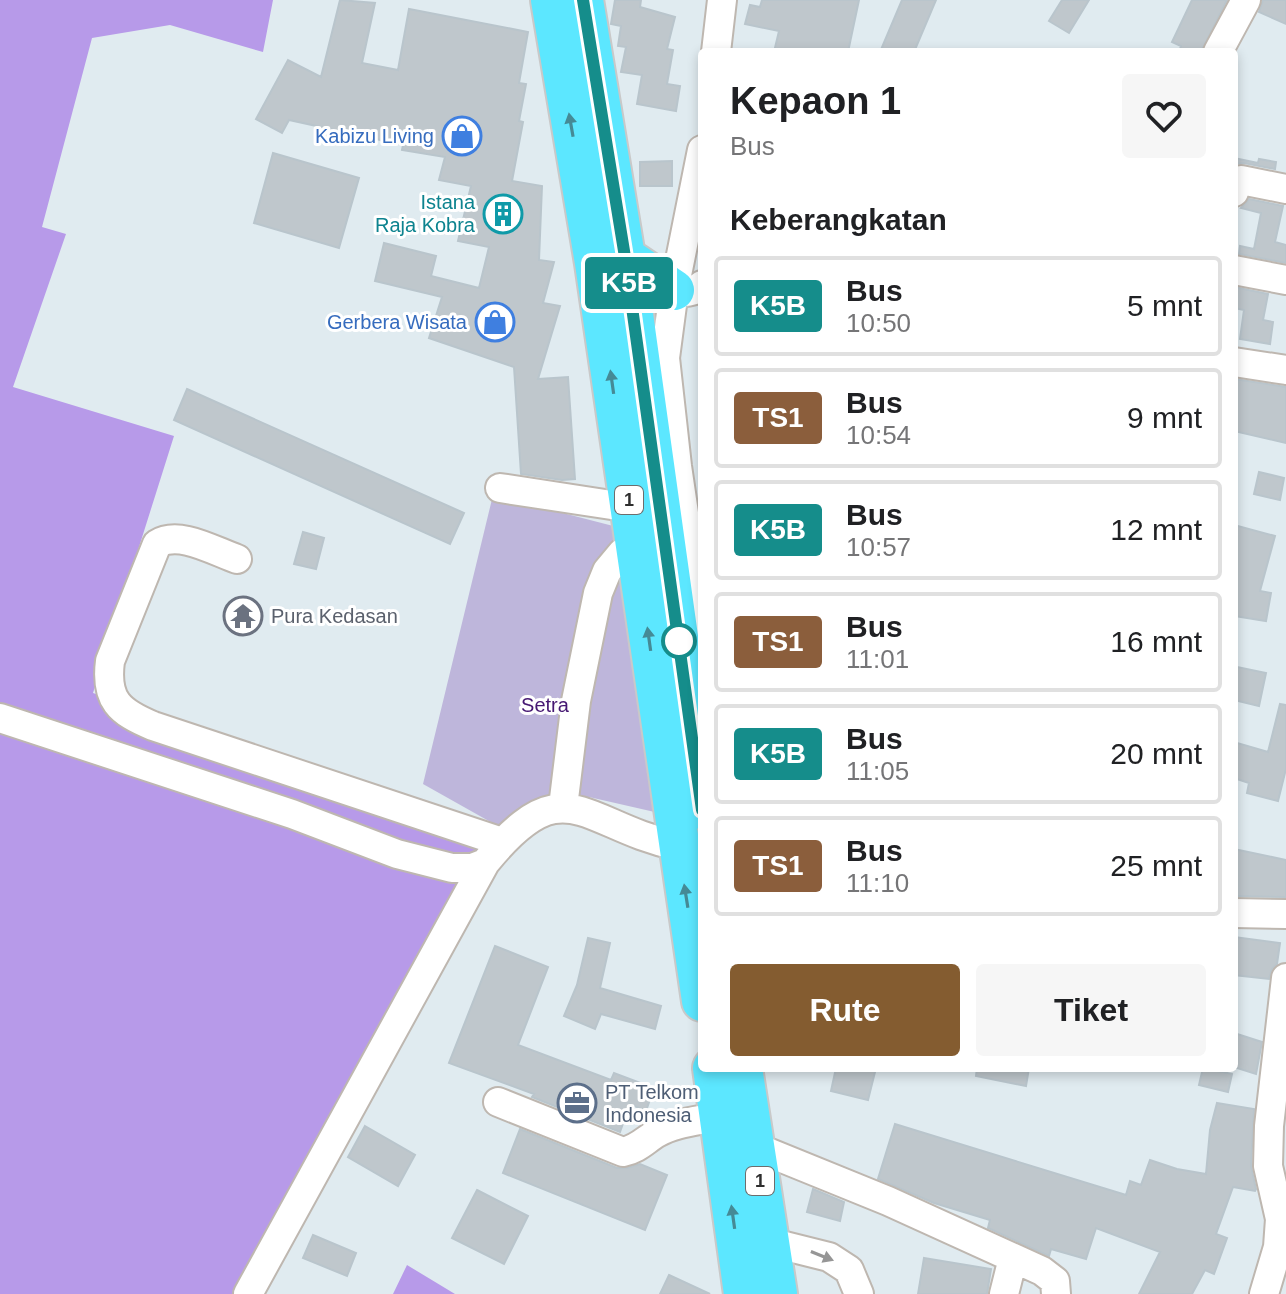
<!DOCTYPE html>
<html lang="id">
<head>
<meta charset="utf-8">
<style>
	:root { --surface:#fff; --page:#f6f6f6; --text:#202124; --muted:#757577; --line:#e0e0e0; --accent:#845c30 }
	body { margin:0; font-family:Arial,sans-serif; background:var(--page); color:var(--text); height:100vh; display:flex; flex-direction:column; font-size:30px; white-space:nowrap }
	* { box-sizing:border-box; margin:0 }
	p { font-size:26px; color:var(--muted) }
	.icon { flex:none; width:44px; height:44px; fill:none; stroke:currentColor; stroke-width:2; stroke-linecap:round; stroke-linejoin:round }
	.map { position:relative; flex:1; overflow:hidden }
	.sheet { position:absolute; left:698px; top:48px; width:540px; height:1024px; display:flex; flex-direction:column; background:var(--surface); border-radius:8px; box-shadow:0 4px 12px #0003 }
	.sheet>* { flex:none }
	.badge { padding:0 16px; border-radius:6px; font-size:28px; line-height:52px }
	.map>.badge { position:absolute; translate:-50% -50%; box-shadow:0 0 0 4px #fff }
	h2 { padding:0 32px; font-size:30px; line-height:72px }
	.round { display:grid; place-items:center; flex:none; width:84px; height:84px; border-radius:8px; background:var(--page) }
	.overview { display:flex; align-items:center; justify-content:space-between; height:136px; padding:0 32px }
	h1 { font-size:38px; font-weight:600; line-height:60px }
	.primary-button { display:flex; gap:16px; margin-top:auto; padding:16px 32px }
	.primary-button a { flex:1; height:92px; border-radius:8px; background:var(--accent); color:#fff; font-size:32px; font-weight:600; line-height:92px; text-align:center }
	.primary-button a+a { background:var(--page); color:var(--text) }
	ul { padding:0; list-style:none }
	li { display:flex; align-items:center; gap:24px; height:100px; margin:0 16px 12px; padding:0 16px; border:4px solid var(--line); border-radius:8px }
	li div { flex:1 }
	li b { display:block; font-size:30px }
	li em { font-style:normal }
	li .badge { min-width:88px; font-weight:700; text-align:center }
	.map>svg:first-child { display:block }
	.green { fill:#b79ae9 }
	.cemetery { fill:#beb6db }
	.building { fill:#bfc7cc; stroke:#b9c5cc; stroke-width:2 }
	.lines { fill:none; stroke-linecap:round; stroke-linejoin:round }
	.minor-casing { stroke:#beb7b0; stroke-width:32 }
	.highway-casing { stroke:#c9c9c9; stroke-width:44 }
	.minor { stroke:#fff; stroke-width:28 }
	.highway { stroke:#5ce7ff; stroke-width:40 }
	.oneway { fill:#458a96 }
	.oneway2 { fill:#969696 }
	.line-casing { stroke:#fff; stroke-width:18 }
	.line { stroke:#158d8b; stroke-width:12 }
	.stop-dot { fill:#fff; stroke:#158d8b; stroke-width:4 }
	.labels { text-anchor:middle; stroke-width:6; stroke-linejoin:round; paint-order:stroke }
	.shield { fill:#fff; stroke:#6d6d6d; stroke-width:2 }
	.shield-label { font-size:18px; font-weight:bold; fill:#2e2e2e }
	.shop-label { font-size:20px; fill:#366cbe; stroke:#fff; text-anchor:end }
	.culture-label { font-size:20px; fill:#0d838f; stroke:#fff; text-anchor:end }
	.worship-label { font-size:20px; fill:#5b616d; stroke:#fff; text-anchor:start }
	.park-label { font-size:20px; fill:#451772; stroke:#fff }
	.service-label { font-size:20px; fill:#4e5e75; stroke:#fff; text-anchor:start }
</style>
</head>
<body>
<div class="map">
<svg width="1286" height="1294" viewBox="0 0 1286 1294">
	<rect width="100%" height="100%" fill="#e0ebf0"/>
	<!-- green -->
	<path class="green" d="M0,0H273L263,52L170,25L92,38L42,227L66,234L13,387L174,436L93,693L503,829L242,1294H0Z
		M407,1265L455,1294H393Z"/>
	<!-- cemetery -->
	<path class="cemetery" d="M493,495L621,528L659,813L589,797L550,806L503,829L423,784Z"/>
	<!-- building -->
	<path class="building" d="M340,0L375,3L362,63L398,70L409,9L528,32L519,83L526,84L519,121L523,122L512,181L542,186L539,260L554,262L543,303L560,306L538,379L568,377L575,479L562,480L521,474L514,367L429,338L442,297L375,281L384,243L436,256L431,276L479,288L489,247L458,241L471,186L439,180L445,157L402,150L403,145L289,120L282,133L256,119L288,60L321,77Z
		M615,0H641L640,7L675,17L667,49L673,50L667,84L680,86L676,111L637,104L642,75L621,72L626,47L618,46L621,26L611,24Z
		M762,0H859L848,52H774L779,31L745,24L750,5L760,7Z
		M902,0H936L914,52H880Z
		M1062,0H1089L1069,33L1049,21Z
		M1192,0H1227L1201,52H1179L1181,46L1172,42Z
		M1263,0H1286V24L1259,12Z
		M273,153L359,178L339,248L254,223Z
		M1234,158L1258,163L1259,159L1276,162L1275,169L1244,163L1234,164Z
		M672,161V186H640V162Z
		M1249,199L1283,206L1275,242L1286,245V263L1239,254L1240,246L1254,249L1261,213L1241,208Z
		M1234,287L1268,294L1263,320L1273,322L1270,344L1240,339L1244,310L1234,308Z
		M1235,379L1286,387V443L1234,431Z
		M187,389L464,513L450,544L174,420Z
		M1259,472L1284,478L1280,500L1254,494Z
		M1234,525L1275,536L1260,591L1271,593L1266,621L1234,616Z
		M303,532L324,538L316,569L294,564Z
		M1237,667L1266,673L1259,706L1234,700Z
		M1280,704L1286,705V769L1278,801L1247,793L1249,783L1234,778V742L1268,752Z
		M1234,849L1286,860V897L1234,896Z
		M1234,937L1280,943L1277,964L1272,969L1269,979L1234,975Z
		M588,938L610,943L600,988L661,1006L655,1029L601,1014L595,1029L564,1016L577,985Z
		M495,946L548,967L518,1045L611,1080L614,1073L654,1088L646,1111L630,1104L620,1132L532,1097L534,1094L449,1063Z
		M1234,1033L1262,1042L1256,1074L1234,1067Z
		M836,1068H876L868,1100L831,1091Z
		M977,1068H1029L1026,1086L976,1076Z
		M1203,1068L1232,1074L1228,1092L1199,1085Z
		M1217,1103L1254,1109L1251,1166L1256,1189L1255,1191L1233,1187L1216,1234L1227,1238L1214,1274L1205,1270L1192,1294H1139L1160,1252L1096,1228L1086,1259L1051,1249L1049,1256L988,1228L990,1220L934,1203L878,1179L895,1124L1126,1195L1130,1181L1141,1185L1150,1160L1177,1169L1206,1174L1210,1130Z
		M365,1126L415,1155L398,1186L348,1157Z
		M520,1129L617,1168H627L640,1164L667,1175L645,1230L503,1173Z
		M813,1189L844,1202L840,1221L807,1212Z
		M477,1190L528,1216L504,1264L452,1238Z
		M313,1235L356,1253L347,1276L303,1258Z
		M924,1258L991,1269L987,1294H918Z
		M669,1275L710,1294H660Z"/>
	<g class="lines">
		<!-- minor casing -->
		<g class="minor-casing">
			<path id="minor" d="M716,52L722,0
				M1218,52L1246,0
				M702,150L674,290L665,358L677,466L702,635
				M1234,192L1237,181L1241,180L1286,189
				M1234,270L1286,280
				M674,290C685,293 693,293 702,285
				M1234,362L1286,370
				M500,488L631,508
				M237,559C214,551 179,530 157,544L110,661C105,700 119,712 153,726L502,842
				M0,718L292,814L397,854L452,868H472L485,863
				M563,807L576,701L598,593L607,571L622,553L636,544
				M1234,913L1286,914
				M498,1102L623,1152C638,1149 645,1140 657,1133C676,1122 700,1121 720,1116
				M755,1147L888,1201L1042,1271L1055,1281L1056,1294
				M769,1242L829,1257L849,1270L859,1294
				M248,1294L485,863C565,764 583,826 678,846
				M1004,1294L1013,1258
				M1264,1294L1278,1247L1280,1219L1268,1166L1269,1126L1286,978"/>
		</g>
		<!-- highway casing -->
		<g class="highway-casing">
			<path id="highway" d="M551,0L595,263L702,1001
				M583,0L625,257L702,809
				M611,260L625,257L674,290
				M713,1068L744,1294
				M742,1068L777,1294"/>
		</g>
		<!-- minor -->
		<use href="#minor" class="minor"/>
		<!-- highway -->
		<use href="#highway" class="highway"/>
	</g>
	<!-- one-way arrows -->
	<defs><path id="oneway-solid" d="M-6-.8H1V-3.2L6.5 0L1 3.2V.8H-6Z" transform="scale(2)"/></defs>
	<g class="oneway">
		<use href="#oneway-solid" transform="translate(571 125) rotate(-100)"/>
		<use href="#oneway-solid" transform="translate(612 382) rotate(-98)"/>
		<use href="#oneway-solid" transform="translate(649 639) rotate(-98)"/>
		<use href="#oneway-solid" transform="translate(686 896) rotate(-99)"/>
		<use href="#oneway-solid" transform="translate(733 1217) rotate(-98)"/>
	</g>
	<use class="oneway2" href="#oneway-solid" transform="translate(822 1256) rotate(22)"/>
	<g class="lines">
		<!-- line casing -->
		<g class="line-casing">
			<path id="line" d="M583,0L625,257L702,810"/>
		</g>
		<!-- line -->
		<use href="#line" class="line"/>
	</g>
	<!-- icons -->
	<defs>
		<g id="shop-ring" transform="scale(2)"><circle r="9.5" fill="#fff" stroke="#3f7fe0" stroke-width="1.5"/><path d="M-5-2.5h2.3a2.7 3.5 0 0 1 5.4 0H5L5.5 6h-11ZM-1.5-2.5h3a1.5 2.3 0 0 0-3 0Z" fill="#3f7fe0"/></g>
		<g id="building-ring" transform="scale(2)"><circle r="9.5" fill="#fff" stroke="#0f9aa8" stroke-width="1.5"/><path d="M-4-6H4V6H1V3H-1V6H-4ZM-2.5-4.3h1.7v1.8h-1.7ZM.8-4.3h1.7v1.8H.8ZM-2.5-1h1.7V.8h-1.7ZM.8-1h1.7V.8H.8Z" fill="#0f9aa8"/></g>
		<g id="temple-ring" transform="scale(2)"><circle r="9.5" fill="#fff" stroke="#6b7280" stroke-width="1.5"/><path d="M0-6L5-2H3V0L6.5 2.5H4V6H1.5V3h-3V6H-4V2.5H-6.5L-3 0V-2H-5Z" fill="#6b7280"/></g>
		<g id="office-ring" transform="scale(2)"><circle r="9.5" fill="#fff" stroke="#5c6f8a" stroke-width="1.5"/><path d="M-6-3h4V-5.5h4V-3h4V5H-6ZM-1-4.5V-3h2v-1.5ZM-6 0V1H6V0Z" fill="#5c6f8a"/></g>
	</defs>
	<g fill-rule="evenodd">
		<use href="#shop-ring" x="462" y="136"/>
		<use href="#building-ring" x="503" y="214"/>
		<use href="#shop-ring" x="495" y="322"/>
		<use href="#temple-ring" x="243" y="616"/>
		<use href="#office-ring" x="577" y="1103"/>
	</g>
	<!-- markers -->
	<circle class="stop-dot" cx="679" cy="641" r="16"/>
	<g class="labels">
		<!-- shield labels -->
		<g class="shield">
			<rect x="615" y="486" width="28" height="28" rx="6"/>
			<rect x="746" y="1167" width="28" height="28" rx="6"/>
		</g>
		<g class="shield-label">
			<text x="629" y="506">1</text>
			<text x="760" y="1187">1</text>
		</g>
		<!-- shop labels -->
		<g class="shop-label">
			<text x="434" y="143">Kabizu Living</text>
			<text x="467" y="329">Gerbera Wisata</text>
		</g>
		<!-- culture labels -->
		<g class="culture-label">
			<text x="475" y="209">Istana<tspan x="475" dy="23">Raja Kobra</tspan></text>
		</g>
		<!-- worship labels -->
		<g class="worship-label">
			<text x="271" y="623">Pura Kedasan</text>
		</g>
		<!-- park labels -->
		<g class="park-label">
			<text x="545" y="712">Setra</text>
		</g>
		<!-- service labels -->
		<g class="service-label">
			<text x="605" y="1099">PT Telkom<tspan x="605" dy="23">Indonesia</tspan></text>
		</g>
	</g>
</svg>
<b class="badge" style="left:629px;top:283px;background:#158d8b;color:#fff">K5B</b>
<section class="sheet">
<div class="overview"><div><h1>Kepaon 1</h1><p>Bus</p></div><a class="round"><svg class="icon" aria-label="heart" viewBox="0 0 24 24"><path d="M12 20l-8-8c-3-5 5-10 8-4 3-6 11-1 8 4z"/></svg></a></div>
<h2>Keberangkatan</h2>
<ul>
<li><span class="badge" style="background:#158d8b;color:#fff">K5B</span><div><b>Bus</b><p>10:50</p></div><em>5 mnt</em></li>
<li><span class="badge" style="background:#8b5e3c;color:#fff">TS1</span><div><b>Bus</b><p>10:54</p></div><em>9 mnt</em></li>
<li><span class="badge" style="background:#158d8b;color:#fff">K5B</span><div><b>Bus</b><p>10:57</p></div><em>12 mnt</em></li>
<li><span class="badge" style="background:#8b5e3c;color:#fff">TS1</span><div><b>Bus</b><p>11:01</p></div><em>16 mnt</em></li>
<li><span class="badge" style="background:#158d8b;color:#fff">K5B</span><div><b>Bus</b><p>11:05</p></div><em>20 mnt</em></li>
<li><span class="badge" style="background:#8b5e3c;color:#fff">TS1</span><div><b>Bus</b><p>11:10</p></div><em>25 mnt</em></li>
</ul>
<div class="primary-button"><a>Rute</a><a>Tiket</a></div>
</section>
</div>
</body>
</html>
